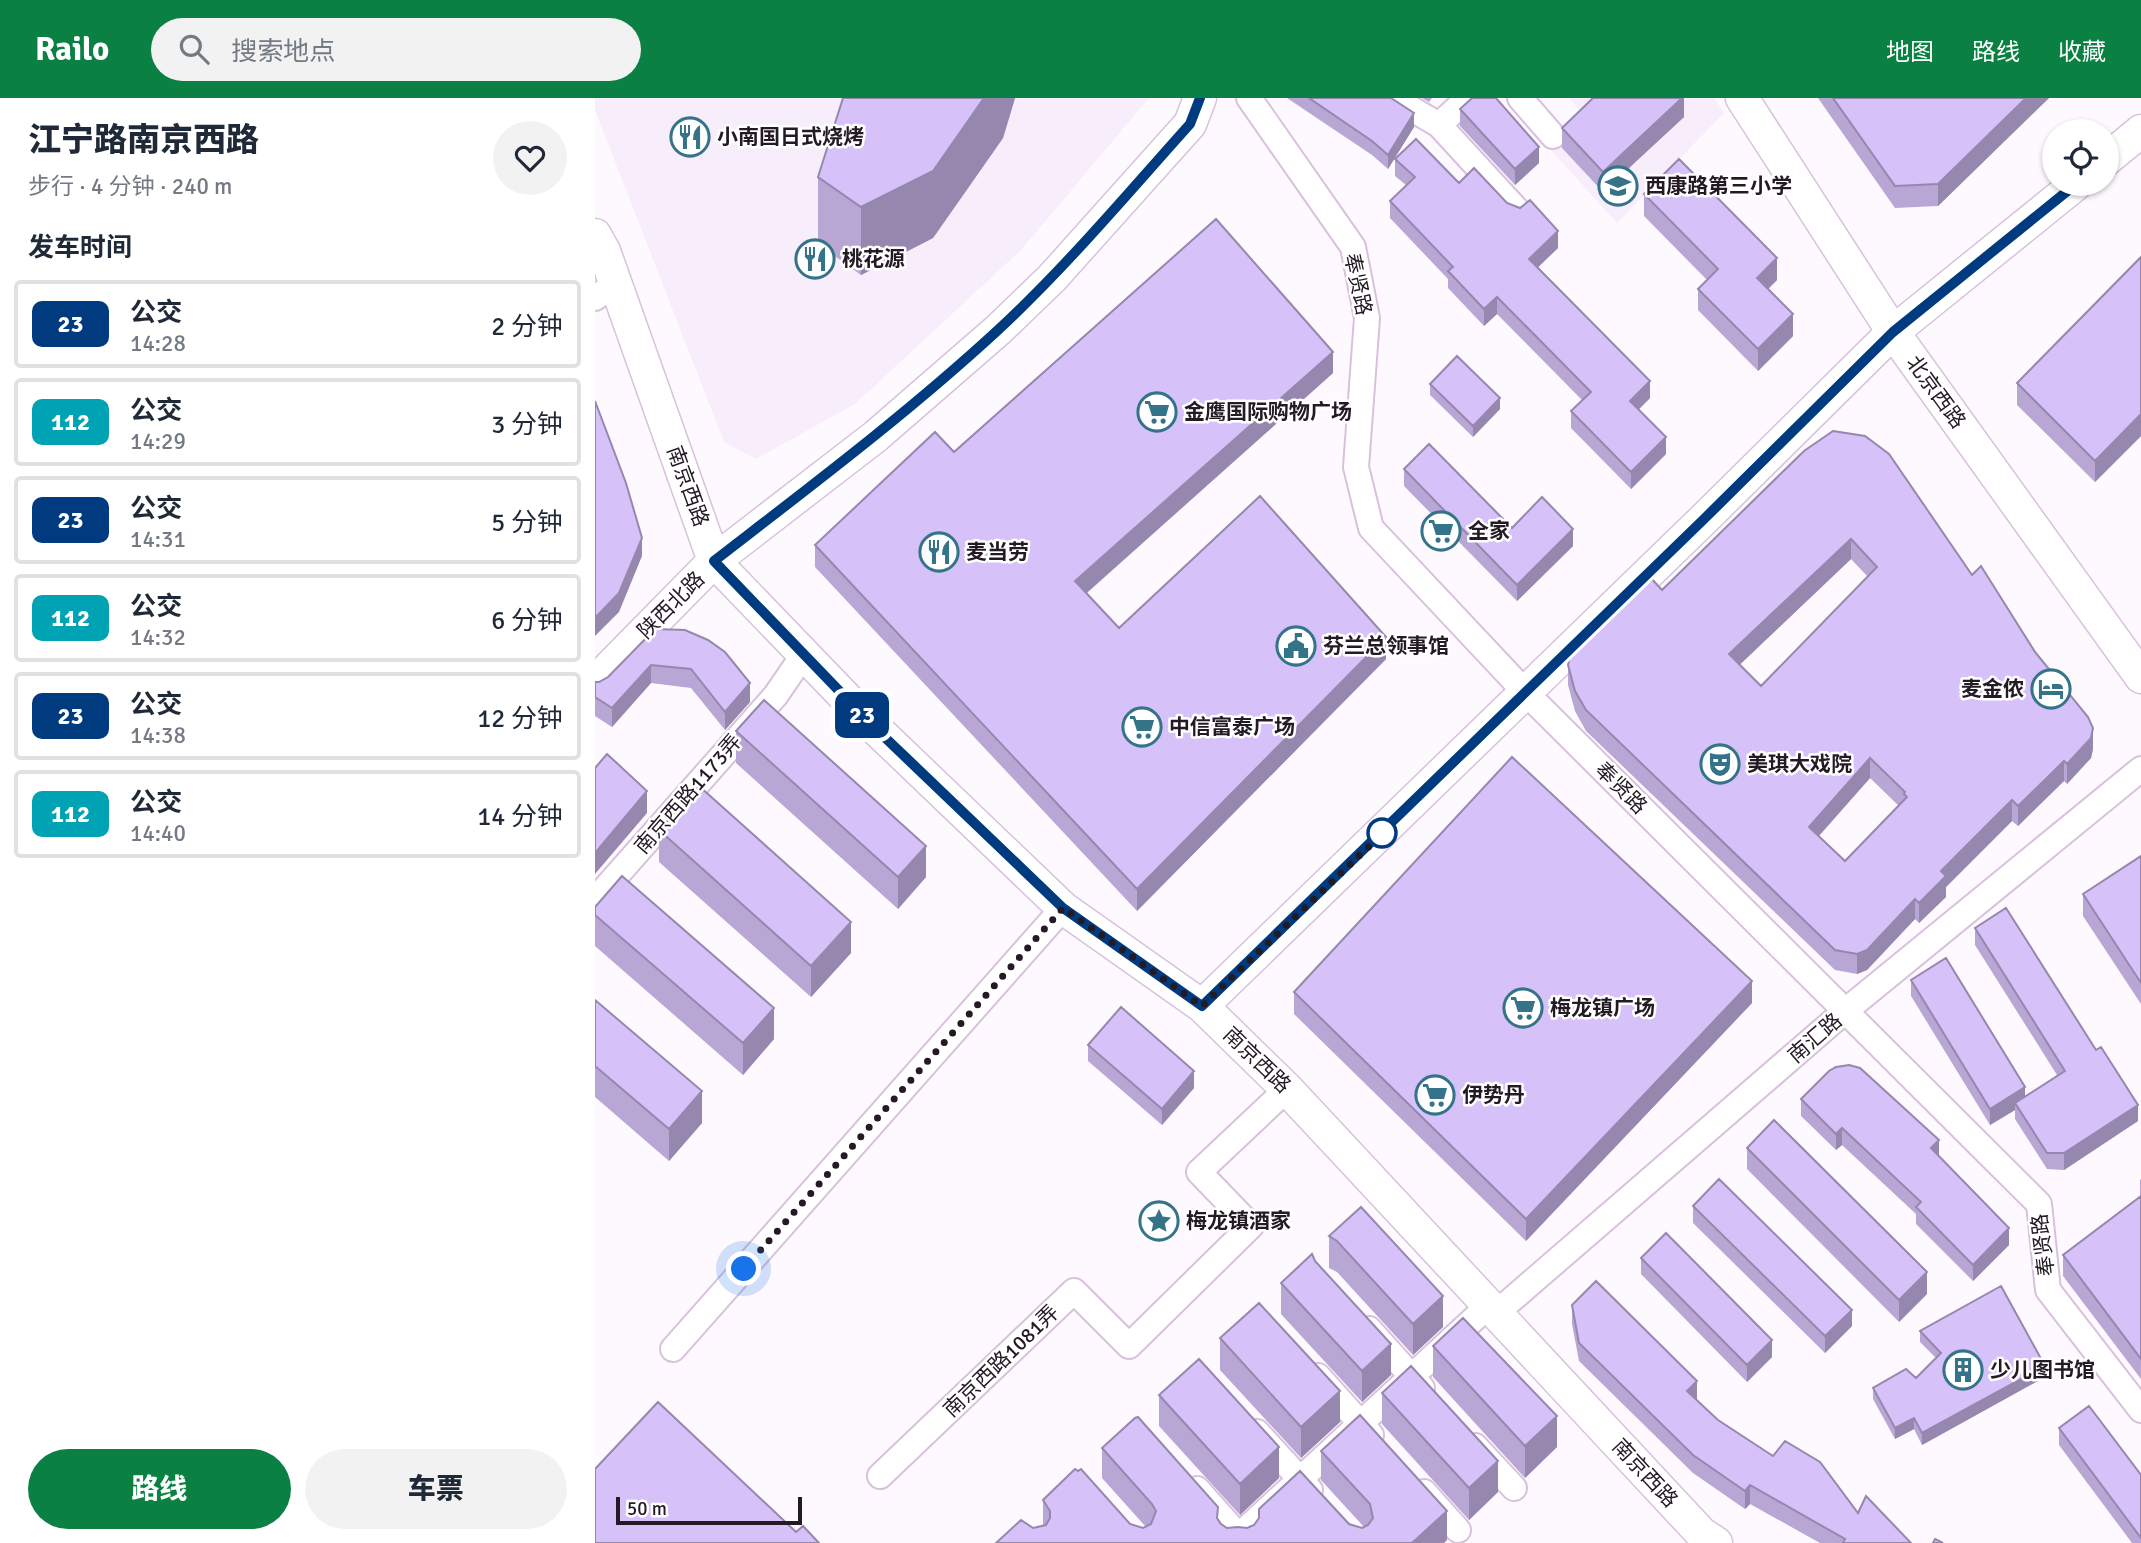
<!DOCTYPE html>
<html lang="zh">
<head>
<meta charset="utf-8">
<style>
	:root { --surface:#fff; --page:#f2f2f3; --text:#1f2937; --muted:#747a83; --line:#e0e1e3; --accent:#0b8043 }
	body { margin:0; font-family:Signika,"Noto Sans SC",sans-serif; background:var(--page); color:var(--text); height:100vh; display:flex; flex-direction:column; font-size:26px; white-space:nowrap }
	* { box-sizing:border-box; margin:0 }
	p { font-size:23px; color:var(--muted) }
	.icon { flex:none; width:38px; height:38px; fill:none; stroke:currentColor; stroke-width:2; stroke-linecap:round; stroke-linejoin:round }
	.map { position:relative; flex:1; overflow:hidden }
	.drawer { display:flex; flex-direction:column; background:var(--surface); width:595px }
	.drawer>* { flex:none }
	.badge { padding:0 14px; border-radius:10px; font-size:24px; line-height:46px }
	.controls { position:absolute; left:1447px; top:21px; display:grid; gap:14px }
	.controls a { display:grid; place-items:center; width:77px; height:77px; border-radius:50%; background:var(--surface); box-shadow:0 2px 5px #0004; font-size:35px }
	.scale { position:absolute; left:21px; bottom:18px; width:186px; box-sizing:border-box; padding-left:7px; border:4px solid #231a24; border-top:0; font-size:19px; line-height:24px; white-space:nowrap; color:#231a24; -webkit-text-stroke:5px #fff; paint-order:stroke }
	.you { position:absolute; width:35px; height:35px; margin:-18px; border:5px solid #fff; border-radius:50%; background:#1a73e8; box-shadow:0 0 0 10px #1a73e833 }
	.map>.badge { position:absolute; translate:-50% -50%; box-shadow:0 0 0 4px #fff }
	h2 { padding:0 28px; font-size:26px; line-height:63px }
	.round { display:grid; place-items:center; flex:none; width:74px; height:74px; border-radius:37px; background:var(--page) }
	.summary { display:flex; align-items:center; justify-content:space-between; height:119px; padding:0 28px }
	h1 { font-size:33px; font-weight:800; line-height:52px }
	.action { display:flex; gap:14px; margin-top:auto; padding:14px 28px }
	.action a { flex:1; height:80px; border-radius:42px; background:var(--accent); color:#fff; font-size:28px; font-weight:800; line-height:80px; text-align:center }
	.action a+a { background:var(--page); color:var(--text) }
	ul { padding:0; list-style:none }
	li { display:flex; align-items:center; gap:21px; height:88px; margin:0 14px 10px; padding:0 14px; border:4px solid var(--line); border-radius:7px }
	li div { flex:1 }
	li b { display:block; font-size:26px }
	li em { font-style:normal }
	li .badge { min-width:77px; font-weight:700; text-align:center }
	header { display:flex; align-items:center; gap:42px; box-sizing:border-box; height:98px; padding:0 35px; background:var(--accent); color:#fff }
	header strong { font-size:33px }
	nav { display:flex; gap:38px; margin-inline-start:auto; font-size:24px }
	.search { width:490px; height:63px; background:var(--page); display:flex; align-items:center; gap:18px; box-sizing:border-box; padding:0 24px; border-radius:38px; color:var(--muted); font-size:26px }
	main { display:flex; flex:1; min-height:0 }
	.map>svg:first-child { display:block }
	.built { fill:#f8edfa }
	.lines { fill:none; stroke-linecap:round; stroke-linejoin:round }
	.minor-casing { stroke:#d9c1dd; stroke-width:28 }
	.major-casing { stroke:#d9c1dd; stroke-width:35 }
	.minor { stroke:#fff; stroke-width:24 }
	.major { stroke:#fff; stroke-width:32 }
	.wall { fill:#b8a6d5; fill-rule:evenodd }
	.shaded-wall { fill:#9687ae }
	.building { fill:#d6c1f8; stroke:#9687ae; stroke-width:2; fill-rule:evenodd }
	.line-casing { stroke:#fff; stroke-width:16 }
	.line { stroke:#003b80; stroke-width:10 }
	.walk { stroke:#231a24; stroke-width:7; stroke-dasharray:0 12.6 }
	.stop-dot { fill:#fff; stroke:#003b80; stroke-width:3.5 }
	.labels { text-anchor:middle; stroke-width:5; stroke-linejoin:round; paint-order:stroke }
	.poi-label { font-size:21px; font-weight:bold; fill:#231a24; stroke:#fff; text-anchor:start }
	.street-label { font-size:21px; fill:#231a24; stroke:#fff }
</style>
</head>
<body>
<header>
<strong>Railo</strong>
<div class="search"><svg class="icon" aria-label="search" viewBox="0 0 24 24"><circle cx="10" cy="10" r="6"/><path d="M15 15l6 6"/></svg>搜索地点</div>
<nav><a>地图</a><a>路线</a><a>收藏</a></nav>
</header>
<main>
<section class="drawer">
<div class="summary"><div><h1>江宁路南京西路</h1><p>步行 · 4 分钟 · 240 m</p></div><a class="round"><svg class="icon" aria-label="heart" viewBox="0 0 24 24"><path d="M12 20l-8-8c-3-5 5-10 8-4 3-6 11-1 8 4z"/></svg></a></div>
<h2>发车时间</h2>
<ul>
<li><span class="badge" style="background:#003b80;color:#fff">23</span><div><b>公交</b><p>14:28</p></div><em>2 分钟</em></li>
<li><span class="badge" style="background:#00a3b4;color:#fff">112</span><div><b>公交</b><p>14:29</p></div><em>3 分钟</em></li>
<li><span class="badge" style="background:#003b80;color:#fff">23</span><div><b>公交</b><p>14:31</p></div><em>5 分钟</em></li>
<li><span class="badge" style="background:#00a3b4;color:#fff">112</span><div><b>公交</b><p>14:32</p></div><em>6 分钟</em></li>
<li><span class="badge" style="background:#003b80;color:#fff">23</span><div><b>公交</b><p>14:38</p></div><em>12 分钟</em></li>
<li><span class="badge" style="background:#00a3b4;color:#fff">112</span><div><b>公交</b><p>14:40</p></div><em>14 分钟</em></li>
</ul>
<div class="action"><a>路线</a><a>车票</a></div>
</section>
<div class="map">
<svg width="1546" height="1445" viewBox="0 0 1546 1445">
	<rect width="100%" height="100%" fill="#fef9ff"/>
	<!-- built -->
	<path class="built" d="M0,0H554L426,152L260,306L161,361L129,344L0,12Z
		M974,0H1119L1129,15L1022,125L954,50L988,17Z"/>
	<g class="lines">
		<!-- minor casing -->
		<g class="minor-casing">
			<path id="minor" d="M654,0L758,149L772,220L761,369L776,430L930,594L1444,1106L1453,1192L1546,1312
				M798,0L844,27L922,112
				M925,0L958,38
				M844,27L873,0
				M0,200L21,185
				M0,802L181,597L209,556
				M900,1216L1249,914L1546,671
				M774,1231L827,1290
				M78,1251L468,810
				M723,1278L776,1337
				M662,1334L715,1392
				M880,1348L919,1390
				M285,1378L479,1193L534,1248L656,1128L604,1074L692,991
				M602,1391L650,1445
				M829,1394L863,1432
				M636,1445L893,1208"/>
		</g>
		<!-- major casing -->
		<g class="major-casing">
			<path id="major" d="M1147,0L1298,234L1546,579
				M1512,61L1546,33
				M0,137L9,153L119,463L279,629L468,810L607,908L692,991L1106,1435L1121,1445
				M0,584L119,463L281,338L403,232L457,180L595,26L605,0
				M607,908L1108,422L1298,234L1481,86"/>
		</g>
		<!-- minor -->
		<use href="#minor" class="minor"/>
		<!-- major -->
		<use href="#major" class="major"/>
	</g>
	<!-- wall -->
	<path class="wall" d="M248,0H420L408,40L338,140L266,177L223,146V79Z
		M692,0H796L819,29L793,71L777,57Z
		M827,0H837L834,4Z
		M997,0H1089V19L1008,94L967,50V30Z
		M1223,0H1454L1343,108L1300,110Z
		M865,11L944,65L920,87L865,28Z
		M800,61L864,85L912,105L963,150L942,170L1055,300L1043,312L1071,356L1036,391L976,330V313L987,302L902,216L889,228L853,190V181L795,120V103L811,87L800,78Z
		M1049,96L1182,182L1173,191L1198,238L1163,273L1103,212V191L1112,182L1049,118Z
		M1546,159V338L1500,384L1422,307V285Z
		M738,275L492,495L524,530L791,561L542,813L220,469V447L359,354Z
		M835,286L905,311L878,339L835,297Z
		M1209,353L1377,477L1498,651L1496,660L1472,686L1469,683L1423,728L1417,723L1351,789V799L1324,825L1320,821L1272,872L1262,876L1240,872L991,633L980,613L973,587V567L1067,492ZM1256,461L1273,479L1166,588L1144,567ZM1275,680L1304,708L1250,763L1224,738Z
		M809,371L917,430L978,448L922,503L809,388Z
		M60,531L155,604L130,632L96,590L56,585L17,629L0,618V584H4L13,579Z
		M141,633L331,779L303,811L141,665Z
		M64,732L256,855L216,899L64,764Z
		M1546,758V906L1488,818V796Z
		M0,809L179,941L148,977L0,848Z
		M1380,830L1543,1023L1469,1072L1452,1071L1420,1021V1012L1395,1027L1316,898V882L1430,999L1462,977L1380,847Z
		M699,894L1157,905L931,1143L699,916Z
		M0,902L107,1025L74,1063L0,999Z
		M493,947L599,990L567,1027L493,963Z
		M1206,1001L1344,1058L1414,1147L1378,1183L1321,1126V1116L1247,1047L1241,1052L1206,1018Z
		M1152,1050L1332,1196L1304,1224L1152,1071Z
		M1546,1081V1281L1468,1178V1157L1545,1099V1082Z
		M1098,1108L1257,1228L1230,1255L1098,1125Z
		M766,1109L848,1229L818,1257L742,1174L734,1170V1138Z
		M1046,1160L1177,1259L1152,1284L1046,1176Z
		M720,1163L796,1277L767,1304L686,1216V1185Z
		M977,1207L1102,1301L1101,1302L1123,1322L1263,1415L1316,1445H1225L1155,1406L1150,1411L1098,1375L984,1263L977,1226Z
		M1325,1233L1450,1279L1327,1347L1319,1331L1300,1341L1278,1301V1290L1321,1280L1341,1260L1325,1244Z
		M625,1240L745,1324L706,1360L625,1272Z
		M838,1248L962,1349L930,1380L838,1279Z
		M787,1295L903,1394L874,1422L787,1326Z
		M564,1297L684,1380L645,1417L564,1328Z
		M1464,1330L1546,1377V1445H1537L1464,1347Z
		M507,1350L623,1423L626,1426L632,1430H652L659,1427L664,1421V1411L754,1426L767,1430L769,1429L726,1382V1353L852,1442L438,1430L448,1428V1402L548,1430L551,1429L507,1380Z"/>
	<!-- shaded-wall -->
	<path class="shaded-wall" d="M389,0H420L408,40L338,140L266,177V109Z
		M1087,0H1089V19L1008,94V74Z
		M1431,0H1454L1343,108V86Z
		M819,15V29L793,71V57Z
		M944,49V65L920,87V71Z
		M963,133V150L934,178V161Z
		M1182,160V182L1162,202V180Z
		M902,199V216L889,228V211Z
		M1198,216V238L1163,273V251Z
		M738,254V275L480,505V483Z
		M1055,283V300L1035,320V303Z
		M905,300V311L878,339V328Z
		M1546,316V338L1500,384V363Z
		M1071,339V356L1036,391V374Z
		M978,431V448L922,503V487Z
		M47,440V458L24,514L0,538V520Z
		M1256,441V461L1134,577V556Z
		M791,539V561L542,813V791Z
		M56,567V585L17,629V610Z
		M155,585V604L130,632V614Z
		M1498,630V651L1496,660L1472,686V666Z
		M1275,660V680L1214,749V729Z
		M1469,663V683L1423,728V708Z
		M52,693V715L0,776V755Z
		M1417,702V723L1351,789V799L1324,825V805L1346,773Z
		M331,748V779L303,811V779Z
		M1320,801V821L1272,872L1262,876V856Z
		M256,824V855L216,899V868Z
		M1157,883V905L931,1143V1121Z
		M179,910V941L148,977V945Z
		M599,973V990L567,1027V1011Z
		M1430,989V1006L1420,1005V1012L1395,1027V1011Z
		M107,993V1025L74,1063V1031Z
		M1543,1007V1023L1469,1072V1055Z
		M1247,1030V1047L1241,1052V1036Z
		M1344,1042V1059L1336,1050Z
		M1414,1130V1147L1378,1183V1167Z
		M1332,1174V1196L1304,1224V1202Z
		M848,1198V1229L818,1257V1226Z
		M1257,1212V1228L1230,1255V1238Z
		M1177,1242V1259L1152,1284V1267Z
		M796,1246V1277L767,1304V1273Z
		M1450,1268V1279L1327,1347V1335Z
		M1102,1283V1301L1092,1312V1293Z
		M745,1293V1324L706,1360V1329Z
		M962,1318V1349L930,1380V1348Z
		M1319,1320V1331L1300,1341V1330Z
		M684,1349V1380L645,1417V1386Z
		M903,1363V1394L874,1422V1390Z
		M1155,1387V1406L1150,1411V1393Z
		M852,1413V1442L849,1445H817Z"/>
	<!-- building -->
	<path class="building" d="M248,0H389L338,73L266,109L223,79Z
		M714,0H796L819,15L793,57L777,43Z
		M877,0H901L944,49L920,71L865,11Z
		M998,0H1087L1008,74L967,30Z
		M1238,0H1431L1343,86L1300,88Z
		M821,41L864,85L879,70L912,105L925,110L935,102L963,133L934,161L1055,283L1035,303L1071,339L1036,374L976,313L996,294L902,199L889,211L853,173L858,169L795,103L820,79L800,61Z
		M1084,61L1182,160L1162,180L1198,216L1163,251L1103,191L1123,171L1049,96Z
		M621,121L738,254L480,483L524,530L665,398L791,539L542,791L220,447L340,334L359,354Z
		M1546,159V316L1500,363L1422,285Z
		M862,258L905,300L878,328L835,286Z
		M0,303L31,385L47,440L24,495L0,520Z
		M1238,333L1270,338L1294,356L1377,477L1386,468L1440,554L1493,619L1498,630L1496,640L1472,666L1469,663L1423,708L1417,702L1346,773L1351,778L1324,805L1320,801L1272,852L1262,856L1240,852L991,612L980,593L973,567L975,556L1055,479L1067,492L1209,353ZM1256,441L1282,469L1166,588L1134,556ZM1275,660L1310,694L1309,696L1312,699L1250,763L1214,729Z
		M834,346L917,430L947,399L978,431L922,487L809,371Z
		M60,531L90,532L113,542L130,554L155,585L130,614L96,571L56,567L17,610L0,599V584H4L13,579Z
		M169,602L331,748L303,779L141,633Z
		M12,656L52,693L0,755V670Z
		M917,659L1157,883L931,1121L699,894Z
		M104,688L256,824L216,868L64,732Z
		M1546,758V885L1488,796Z
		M27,778L179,910L148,945L0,817V809Z
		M1411,810L1501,952L1506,949L1543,1007L1469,1055H1452L1420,1005L1470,973L1380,830Z
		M1351,860L1430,989L1395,1011L1316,882Z
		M0,902L107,993L74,1031L0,968Z
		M526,909L599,973L567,1011L493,947Z
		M1254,967L1265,970L1344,1042L1336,1050L1414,1130L1378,1167L1321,1109L1326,1104L1247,1030L1241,1036L1206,1001L1234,973L1241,969Z
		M1179,1022L1332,1174L1304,1202L1152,1050Z
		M1124,1081L1257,1212L1230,1238L1098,1108Z
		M1546,1098V1261L1468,1157Z
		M766,1109L848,1198L818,1226L742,1143L734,1138Z
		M1071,1135L1177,1242L1152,1267L1046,1160Z
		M717,1156L720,1163L796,1246L767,1273L686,1185Z
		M1001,1183L1102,1283L1092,1293L1123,1322L1178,1358L1190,1343L1225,1364L1263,1415L1271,1398L1316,1445H1248L1250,1441L1155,1387L1150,1393L1098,1357L984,1245L977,1207Z
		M1406,1188L1450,1268L1327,1335L1319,1320L1300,1330L1278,1290L1311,1271L1321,1280L1346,1255L1325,1233Z
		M664,1205L745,1293L706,1329L625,1240Z
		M868,1220L962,1318L930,1348L838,1248Z
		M604,1261L684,1349L645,1386L564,1297Z
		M816,1268L903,1363L874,1390L787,1295Z
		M63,1304L201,1434L208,1428L224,1445H0V1371Z
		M1494,1308L1546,1377V1440L1464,1330Z
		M765,1317L852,1413L817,1445H401L426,1422L438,1430L451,1427L455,1420V1413L448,1402L480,1371L483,1373L486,1371L535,1426L548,1430L556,1426L561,1413L557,1406L507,1350L540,1320L543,1319L623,1409L622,1420L626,1426L632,1430L643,1429L652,1430L659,1427L664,1420V1411L705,1373L754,1426L767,1430L773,1427L778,1420L775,1406L726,1353Z
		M1340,1441L1348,1445H1338Z"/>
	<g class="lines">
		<!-- line casing -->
		<g class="line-casing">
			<path id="line" d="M605,0L595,26C533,95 472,168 403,232C313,315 216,388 119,463L279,629L468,810L607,908L1108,422L1298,234L1481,86"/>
		</g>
		<!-- line -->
		<use href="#line" class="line"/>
		<!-- walk -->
		<path class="walk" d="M149,1171L468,810L607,908L791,732L787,735"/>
	</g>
	<!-- icons -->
	<defs>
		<g id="restaurant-ring" transform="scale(2.0125)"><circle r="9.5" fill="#fff" stroke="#357389" stroke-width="1.5"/><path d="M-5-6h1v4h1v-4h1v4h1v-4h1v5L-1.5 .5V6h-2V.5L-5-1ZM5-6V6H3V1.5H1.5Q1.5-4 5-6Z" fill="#357389"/></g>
		<g id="school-ring" transform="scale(2.0125)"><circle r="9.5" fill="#fff" stroke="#357389" stroke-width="1.5"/><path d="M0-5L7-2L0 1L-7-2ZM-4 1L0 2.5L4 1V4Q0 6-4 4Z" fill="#357389"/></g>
		<g id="supermarket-ring" transform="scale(2.0125)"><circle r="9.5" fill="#fff" stroke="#357389" stroke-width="1.5"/><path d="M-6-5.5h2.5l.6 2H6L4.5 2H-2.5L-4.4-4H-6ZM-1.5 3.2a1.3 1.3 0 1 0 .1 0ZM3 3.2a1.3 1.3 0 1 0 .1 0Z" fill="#357389"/></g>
		<g id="civic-ring" transform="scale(2.0125)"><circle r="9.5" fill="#fff" stroke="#357389" stroke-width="1.5"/><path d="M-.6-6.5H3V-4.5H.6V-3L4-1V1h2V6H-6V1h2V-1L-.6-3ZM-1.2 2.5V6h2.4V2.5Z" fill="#357389"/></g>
		<g id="hotel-ring" transform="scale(2.0125)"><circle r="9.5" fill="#fff" stroke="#357389" stroke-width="1.5"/><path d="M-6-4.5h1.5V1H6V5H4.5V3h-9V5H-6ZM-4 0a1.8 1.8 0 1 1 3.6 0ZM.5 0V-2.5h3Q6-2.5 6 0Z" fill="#357389"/></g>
		<g id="theatre-ring" transform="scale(2.0125)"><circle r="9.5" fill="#fff" stroke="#357389" stroke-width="1.5"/><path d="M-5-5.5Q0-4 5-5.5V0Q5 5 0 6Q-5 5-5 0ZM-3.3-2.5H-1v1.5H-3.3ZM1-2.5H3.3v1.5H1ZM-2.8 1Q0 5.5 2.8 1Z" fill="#357389"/></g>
		<g id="sight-ring" transform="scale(2.0125)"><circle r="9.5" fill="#fff" stroke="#357389" stroke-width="1.5"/><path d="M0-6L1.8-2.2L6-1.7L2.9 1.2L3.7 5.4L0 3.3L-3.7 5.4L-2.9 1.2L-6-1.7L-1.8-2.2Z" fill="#357389"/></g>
		<g id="building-ring" transform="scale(2.0125)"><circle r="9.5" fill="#fff" stroke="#357389" stroke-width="1.5"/><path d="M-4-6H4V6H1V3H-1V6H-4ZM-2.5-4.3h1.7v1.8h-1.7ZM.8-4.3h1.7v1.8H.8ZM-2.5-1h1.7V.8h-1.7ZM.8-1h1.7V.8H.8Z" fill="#357389"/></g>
	</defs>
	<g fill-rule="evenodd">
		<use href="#restaurant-ring" x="95" y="39"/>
		<use href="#school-ring" x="1023" y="88"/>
		<use href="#restaurant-ring" x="220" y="161"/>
		<use href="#supermarket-ring" x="562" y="314"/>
		<use href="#supermarket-ring" x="846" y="433"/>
		<use href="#restaurant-ring" x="344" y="454"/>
		<use href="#civic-ring" x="701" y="548"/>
		<use href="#hotel-ring" x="1456" y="591"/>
		<use href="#supermarket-ring" x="547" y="629"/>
		<use href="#theatre-ring" x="1125" y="666"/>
		<use href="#supermarket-ring" x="928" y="910"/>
		<use href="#supermarket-ring" x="840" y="997"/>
		<use href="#sight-ring" x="564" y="1123"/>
		<use href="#building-ring" x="1368" y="1272"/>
	</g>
	<!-- markers -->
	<circle class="stop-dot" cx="787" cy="735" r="14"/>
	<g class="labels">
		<!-- poi labels -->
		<g class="poi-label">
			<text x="122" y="46">小南国日式烧烤</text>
			<text x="1050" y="95">西康路第三小学</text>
			<text x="247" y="168">桃花源</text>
			<text x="589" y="321">金鹰国际购物广场</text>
			<text x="873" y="440">全家</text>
			<text x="371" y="461">麦当劳</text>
			<text x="728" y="555">芬兰总领事馆</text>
			<text x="1429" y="598" text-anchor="end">麦金侬</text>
			<text x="574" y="636">中信富泰广场</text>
			<text x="1152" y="673">美琪大戏院</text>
			<text x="955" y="917">梅龙镇广场</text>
			<text x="867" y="1004">伊势丹</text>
			<text x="591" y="1130">梅龙镇酒家</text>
			<text x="1395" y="1279">少儿图书馆</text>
		</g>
		<!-- street labels -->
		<g class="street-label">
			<text transform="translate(763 186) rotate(78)" y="7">奉贤路</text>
			<text transform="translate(1341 294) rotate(54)" y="7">北京西路</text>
			<text transform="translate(93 388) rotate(70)" y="7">南京西路</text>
			<text transform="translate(76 507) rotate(-45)" y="7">陕西北路</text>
			<text transform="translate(1026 690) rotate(45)" y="7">奉贤路</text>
			<text transform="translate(93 696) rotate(-49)" y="7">南京西路1173弄</text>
			<text transform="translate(1220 940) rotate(-41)" y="7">南汇路</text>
			<text transform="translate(662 962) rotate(44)" y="7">南京西路</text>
			<text transform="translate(1448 1147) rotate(-97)" y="7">奉贤路</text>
			<text transform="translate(406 1263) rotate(-44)" y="7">南京西路1081弄</text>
			<text transform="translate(1050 1375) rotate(47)" y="7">南京西路</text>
		</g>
	</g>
</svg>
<div class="controls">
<a><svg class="icon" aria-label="locate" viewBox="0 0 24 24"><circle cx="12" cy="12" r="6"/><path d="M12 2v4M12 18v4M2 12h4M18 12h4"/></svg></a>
</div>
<div class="scale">50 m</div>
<div class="you" style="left:149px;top:1171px"></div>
<b class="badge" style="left:267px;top:617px;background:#003b80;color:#fff">23</b>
</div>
</main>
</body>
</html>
